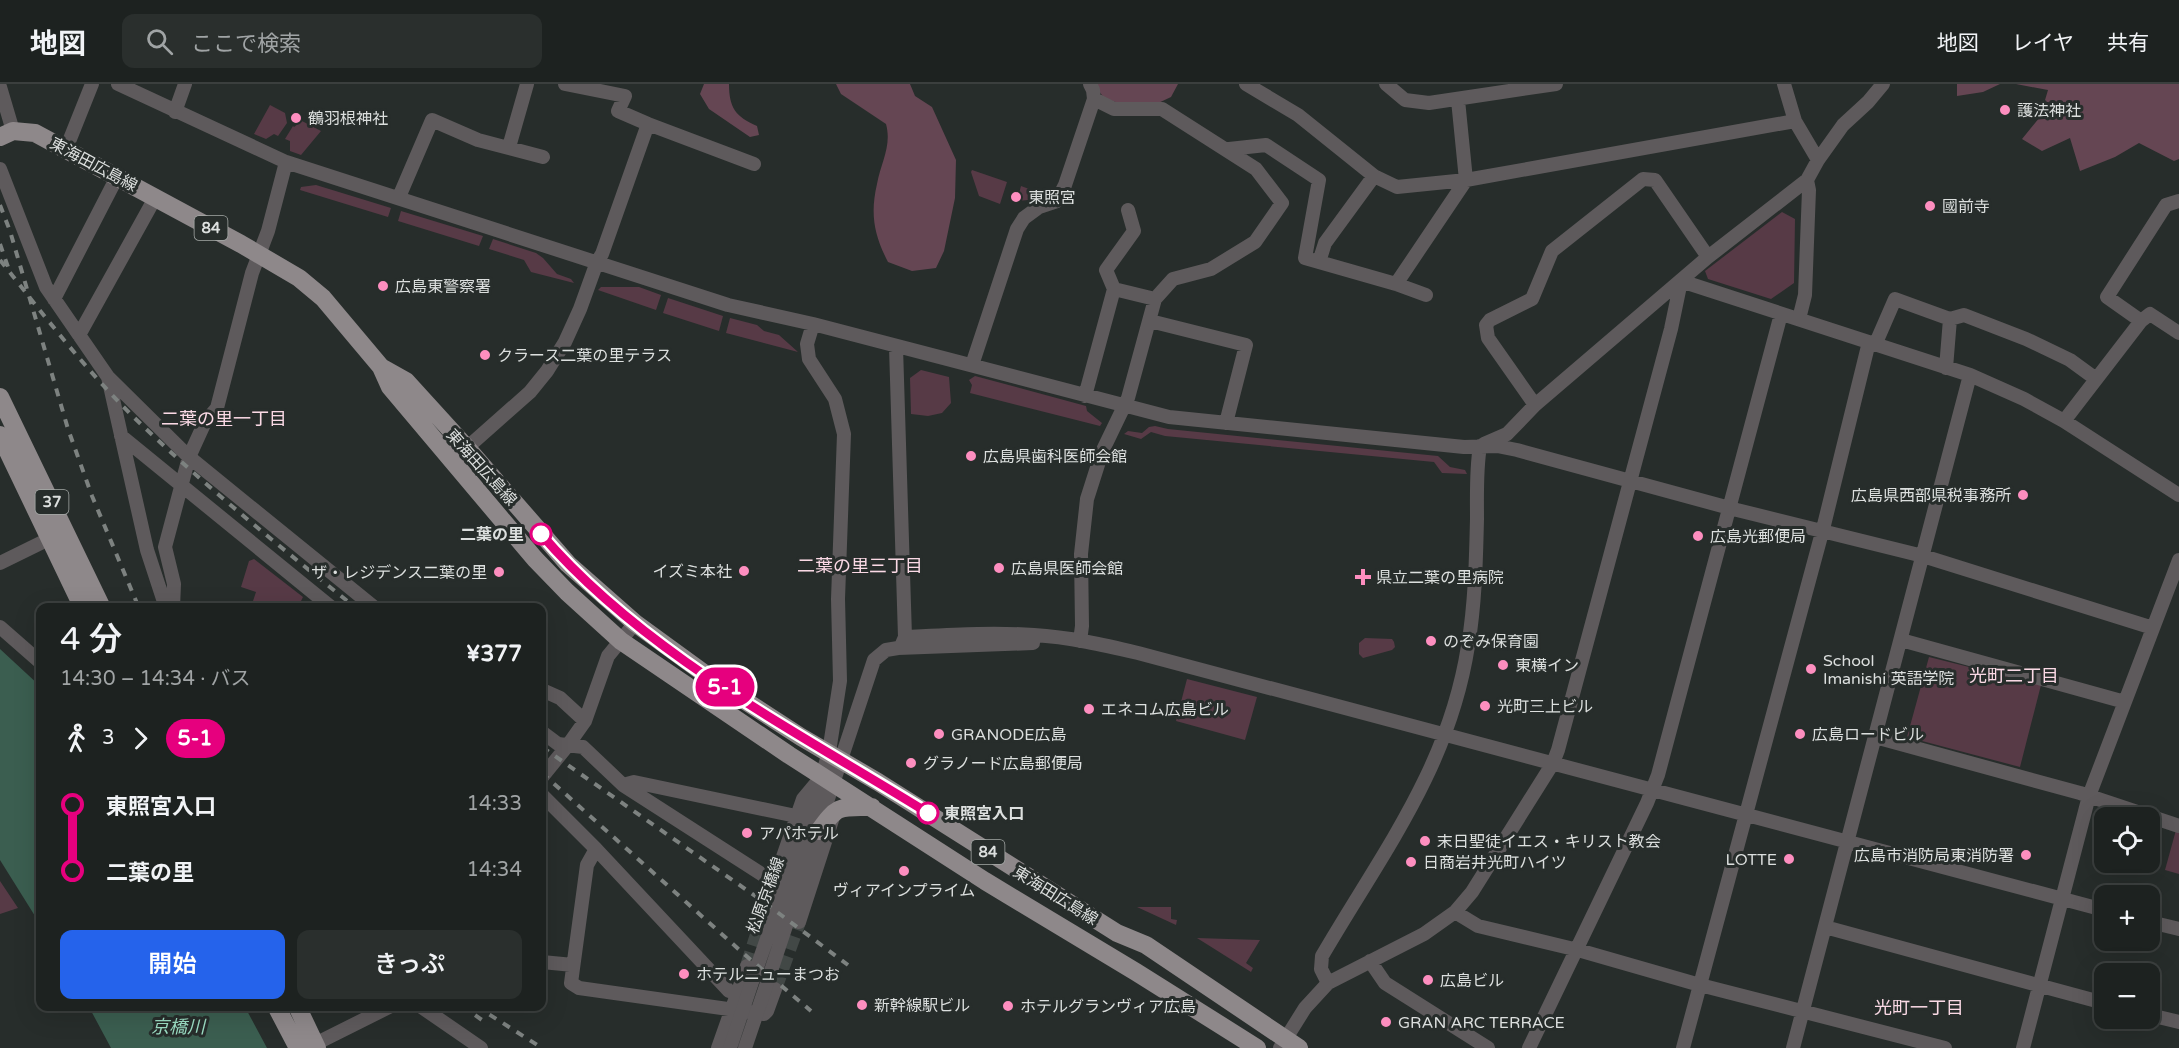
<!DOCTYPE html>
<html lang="ja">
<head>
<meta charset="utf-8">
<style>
	:root { --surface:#1d2220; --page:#2a2f2d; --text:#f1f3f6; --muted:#a0a4a5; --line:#3b3f3e; --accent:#2563eb }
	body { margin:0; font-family:"Varela Round","Noto Sans JP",sans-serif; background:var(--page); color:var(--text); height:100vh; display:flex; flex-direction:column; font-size:22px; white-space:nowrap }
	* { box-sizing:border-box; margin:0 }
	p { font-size:20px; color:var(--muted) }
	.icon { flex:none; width:33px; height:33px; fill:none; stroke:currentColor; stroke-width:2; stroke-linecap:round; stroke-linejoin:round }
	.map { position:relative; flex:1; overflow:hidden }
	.side { position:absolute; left:36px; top:519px; width:510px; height:408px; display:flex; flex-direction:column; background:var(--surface); border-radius:12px; box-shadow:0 6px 24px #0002,0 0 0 2px var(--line) }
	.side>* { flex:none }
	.badge { padding:0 12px; border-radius:20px; font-size:21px; line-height:39px }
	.fabs { position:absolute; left:2094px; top:723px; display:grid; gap:12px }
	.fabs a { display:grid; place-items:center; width:66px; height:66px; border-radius:12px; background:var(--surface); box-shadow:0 6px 24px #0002,0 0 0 2px var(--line); font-size:30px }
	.map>.badge { position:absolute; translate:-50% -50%; box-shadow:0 0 0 3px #fff }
	.legs { display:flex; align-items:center; gap:9px; height:66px; padding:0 24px; font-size:20px }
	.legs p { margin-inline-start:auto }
	.summary { display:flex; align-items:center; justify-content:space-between; height:102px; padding:0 24px }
	h1 { font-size:33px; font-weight:600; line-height:45px }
	.button { display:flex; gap:12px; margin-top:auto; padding:12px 24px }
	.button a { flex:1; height:69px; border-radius:12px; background:var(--accent); color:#fff; font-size:24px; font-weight:600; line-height:69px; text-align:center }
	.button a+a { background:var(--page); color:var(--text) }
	ul { padding:0 24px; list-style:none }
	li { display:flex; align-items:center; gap:21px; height:66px; font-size:22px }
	li i { display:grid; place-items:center; width:9px; height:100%; margin:0 8px; background:currentColor }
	li i::after { content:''; width:15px; height:15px; margin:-8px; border:4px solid; border-radius:50%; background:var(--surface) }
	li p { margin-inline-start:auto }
	li:first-child i { background:linear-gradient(#0000 50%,currentColor 0) }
	li:last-child i { background:linear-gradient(currentColor 50%,#0000 0) }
	header { display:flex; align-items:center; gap:36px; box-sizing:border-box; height:84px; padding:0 30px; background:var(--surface); border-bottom:2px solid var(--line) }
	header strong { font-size:28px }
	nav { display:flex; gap:33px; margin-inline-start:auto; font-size:21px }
	.search { width:420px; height:54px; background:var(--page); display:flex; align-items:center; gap:15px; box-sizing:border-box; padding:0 21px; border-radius:12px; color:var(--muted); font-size:22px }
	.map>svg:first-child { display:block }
	.green { fill:#573a46 }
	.forest { fill:#654653 }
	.water { fill:#3b5e50 }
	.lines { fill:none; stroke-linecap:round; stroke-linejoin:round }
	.minor-tunnel { stroke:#424846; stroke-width:14; stroke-dasharray:14 7; stroke-linecap:butt }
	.minor { stroke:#5e5a5c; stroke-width:14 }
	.major { stroke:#8e888a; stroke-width:18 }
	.rail { stroke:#7d8280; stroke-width:4; stroke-dasharray:8 8; stroke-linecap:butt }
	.minor-bridge { stroke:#5e5a5c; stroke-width:14 }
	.line-1-casing { stroke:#fff; stroke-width:14 }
	.line-1 { stroke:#e6007e; stroke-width:9 }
	.poi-dot { fill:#fd8ebf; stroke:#272d2b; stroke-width:2 }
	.stop-1-dot { fill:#fff; stroke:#e6007e; stroke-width:3 }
	.labels { text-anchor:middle; stroke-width:6; stroke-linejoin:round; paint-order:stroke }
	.shield { fill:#272d2b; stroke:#a6aaa8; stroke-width:1.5 }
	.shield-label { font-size:15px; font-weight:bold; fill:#dcdfde }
	.poi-label { font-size:16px; fill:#dcdfde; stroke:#272d2b; text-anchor:start }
	.street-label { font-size:16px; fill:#dcdfde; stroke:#272d2b }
	.stop-label { font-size:16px; font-weight:bold; fill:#dcdfde; stroke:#272d2b; text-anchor:end }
	.neighbourhood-label { font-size:18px; fill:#fad9e5; stroke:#272d2b }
	.water-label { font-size:18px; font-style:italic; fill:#9cdec4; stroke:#272d2b }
</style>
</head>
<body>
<header>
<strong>地図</strong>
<div class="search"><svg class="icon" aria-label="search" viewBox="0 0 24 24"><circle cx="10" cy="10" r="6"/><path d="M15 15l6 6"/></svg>ここで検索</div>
<nav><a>地図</a><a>レイヤ</a><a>共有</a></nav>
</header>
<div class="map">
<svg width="2179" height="964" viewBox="0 0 2179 964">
	<rect width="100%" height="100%" fill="#272d2b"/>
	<!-- green -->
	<path class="green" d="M270,21L285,29L287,39L278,52L274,50L266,55L254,50Z
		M302,37L321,47L301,71L290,67V57L285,55L293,42L294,43Z
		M972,86L1007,98L1000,120L979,112L971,88Z
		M316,101L391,124L388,133L300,106L301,103Z
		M1021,102L1051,113V114L1017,117Z
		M401,127L483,152L479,162L398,137Z
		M1782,128L1795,135L1794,199L1771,215L1708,195L1705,187Z
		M493,155L536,169L543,174L557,190L571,195L574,199L531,188L524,176L489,165Z
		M601,203H639L661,211L656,226L598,206Z
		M668,214L723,232L719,247L663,229Z
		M730,234L757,241L764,247L779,251L798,268L726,249Z
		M921,286L949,293L951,319L942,329L928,332L911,330L910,294Z
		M975,292L1086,322L1087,327L1102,339L1100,342L970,309L972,301L969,296Z
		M1155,342L1168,345L1438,372L1450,383L1465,386L1467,390L1442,389L1434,378L1165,352L1151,348L1141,355L1124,350L1128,347L1142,349L1149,343Z
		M254,475L303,513L298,523H251L256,508L241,503L249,477Z
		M1365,554L1392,555L1394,558L1395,563L1392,566L1363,574L1359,570V559Z
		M1929,573L2041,601L2020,683L1907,653Z
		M1187,595L1257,613L1245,656L1176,637Z
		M2176,746L2179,747V790L2165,786Z
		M0,797L18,824L0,830Z
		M1137,823H1171V835L1177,836L1176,841Z
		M1197,854L1260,856L1246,879L1253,884L1251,888Z"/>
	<!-- forest -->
	<path class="forest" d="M704,0H729C729,24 736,33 757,42L759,51L750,53L709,25L700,10Z
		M836,0H910L915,12L932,23L956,76L955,114L944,167L936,184L912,187L888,178C874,151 870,130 877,100C881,78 892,62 886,40L841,10Z
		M1094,0H1178L1171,13L1154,21L1121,20L1104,14Z
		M1957,0H2000L1983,8L1957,12Z
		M2016,0H2179V75L2174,77L2139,59L2115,73L2080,87L2070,54L2042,67L2022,55L2040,33L2048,6Z"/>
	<!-- water -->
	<path class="water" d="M0,565L40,602V840L0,776Z
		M89,923H245L267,964H111Z"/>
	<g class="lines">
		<!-- minor-tunnel -->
		<path class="minor-tunnel" d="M747,882L768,816
			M775,905L799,838"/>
		<!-- minor -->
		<path class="minor" d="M118,0L286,78L728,221L813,240L1169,333L1464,363L1497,362L1517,366L1737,426L1923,472L2153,544
			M565,0L625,12L618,27L648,40L754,80
			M1246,0L1298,31L1374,92L1397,103L1466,96L1795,37
			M1386,0L1405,16L1429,19L1556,0
			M1784,0L1795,37L1818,76
			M0,3L13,47
			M175,28L185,0
			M509,63L527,0
			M66,65L92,0
			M1229,65L1266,61L1319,96L1305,174L1396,200L1426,211
			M0,85L46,203L108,293L189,373L375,524
			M399,113L432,36L478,56L543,73
			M1319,178L1325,159L1374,92
			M1681,197L1970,291L2024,315L2064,337L2179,411
			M1396,200L1466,96L1458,16
			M1114,205L1155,215
			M54,215L117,93
			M1799,235L1805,211L1809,106L1807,96
			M1950,235L1964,231L2026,255L2070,276L2096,295
			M1150,237L1246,261L1226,339
			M2141,237L2107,213L2166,121L2179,117
			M79,251L155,114
			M1875,261L1895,215L1950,235L1946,284
			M896,263L905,553L902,560
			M972,281L1017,145L1024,134L1039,123L1057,117L1065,101L1094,15L1093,6L1090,0
			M108,293L147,466L166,524
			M1085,312L1114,205L1106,186L1134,147L1128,126
			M1535,321L1488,254L1486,241L1490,236L1532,215L1552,167L1643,95L1655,96L1708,173
			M2064,337L2141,237L2150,230L2179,249
			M121,352L332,524
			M1484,360L1507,350L1535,321L1708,173L1807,96L1818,76L1843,41L1868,18L1883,0
			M460,370L530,308L547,287L565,258L580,225L597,178L602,170L648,40
			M0,479L57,451
			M173,524L174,500L165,463L189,373L205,338L217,324L252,189L268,147L286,78
			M0,543L40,578
			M905,553C947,551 991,548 1034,551C1069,553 1104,561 1138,569L2104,826
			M1901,556L2125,618
			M1080,557L1082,542L1081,470L1087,415L1102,368L1128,314L1155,215L1173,195L1211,185L1255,158L1282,119L1256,85L1162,25H1114L1094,15
			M542,606L560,614L585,637
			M542,648L558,660L583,663L623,701L774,798
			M1875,653L2080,709L2179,742
			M542,693L568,661L585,637L608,572L635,539
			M623,701L634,698L796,732
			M542,711L596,765L729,907L738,909
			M596,765L587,781L571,899L579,904L764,930L767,927L775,905
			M768,816L803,715L818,697
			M1455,828L1478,842L1578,866L1700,901L1945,964
			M799,838L833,733
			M2150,838L2179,845
			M1825,843L2104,919
			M1370,877L1385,899L1488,964
			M542,878L573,881
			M755,889L813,722L829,668L840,597L838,515L844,350L835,315L809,275L807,260L813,240
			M767,899L874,576L886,566L898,564L1033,559
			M1328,899L1321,885L1322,872C1382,769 1449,684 1468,562C1475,520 1476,478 1477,435C1477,411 1476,386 1480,362
			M420,922L481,964
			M2150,931L2179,938
			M315,960L391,922
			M718,964L747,882
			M1280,964L1305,924L1328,899L1424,850L1455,828L1472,808L1553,679L1558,666L1671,245L1681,197
			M1529,964L1647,719L1658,691L1781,230
			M1683,964L1824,441L1869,258
			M1793,964L1970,291
			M2023,964L2089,712L2179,476"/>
		<!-- major -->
		<path class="major" d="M0,53L13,47L35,49L241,160L299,194L323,214L381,283L390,303L535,475L567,508L621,557L789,671L985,797L1136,888L1257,964
			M381,283L406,297L467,364L568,480L635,539L716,598L801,653L878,698L1117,849L1146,861L1299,964
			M0,313L102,524
			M0,351L83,524
			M819,747C838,720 840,723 872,723
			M276,922L298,964
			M297,922L317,964"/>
		<!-- rail -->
		<path class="rail" d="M0,121L10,147L68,345L92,412L139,524
			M0,160L8,183
			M0,176C46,234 91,293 145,344C212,408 284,466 356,524
			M542,663L761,816L848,881
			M542,689L744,870L811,927
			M462,922L482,936
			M476,922L542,964"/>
		<!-- minor-bridge -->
		<path class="minor-bridge" d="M730,964L755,889
			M745,964L767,899"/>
	</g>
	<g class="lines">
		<!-- line-1 casing -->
		<g class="line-1-casing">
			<path id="line-1" d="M541,450C644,570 796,647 928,729"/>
		</g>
		<!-- line-1 -->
		<use href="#line-1" class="line-1"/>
	</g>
	<!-- markers -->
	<g class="poi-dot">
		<circle cx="2005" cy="26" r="6"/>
		<circle cx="296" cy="34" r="6"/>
		<circle cx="1016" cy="113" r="6"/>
		<circle cx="1930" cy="122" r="6"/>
		<circle cx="383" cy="202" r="6"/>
		<circle cx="485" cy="271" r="6"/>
		<circle cx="971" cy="372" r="6"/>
		<circle cx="2023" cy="411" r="6"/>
		<circle cx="1698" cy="452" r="6"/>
		<circle cx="999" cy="484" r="6"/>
		<circle cx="744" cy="487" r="6"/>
		<circle cx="499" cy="488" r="6"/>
		<path d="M1360 484h6v6h6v6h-6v6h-6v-6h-6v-6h6z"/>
		<circle cx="1431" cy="557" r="6"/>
		<circle cx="1503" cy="581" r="6"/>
		<circle cx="1811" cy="585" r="6"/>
		<circle cx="1485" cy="622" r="6"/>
		<circle cx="1089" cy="625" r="6"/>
		<circle cx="939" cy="650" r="6"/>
		<circle cx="1800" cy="650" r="6"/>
		<circle cx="911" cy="679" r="6"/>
		<circle cx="747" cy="749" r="6"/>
		<circle cx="1425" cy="757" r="6"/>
		<circle cx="2026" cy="771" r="6"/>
		<circle cx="1789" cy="775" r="6"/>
		<circle cx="1411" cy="778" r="6"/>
		<circle cx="904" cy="787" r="6"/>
		<circle cx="684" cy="890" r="6"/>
		<circle cx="1428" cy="896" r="6"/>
		<circle cx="862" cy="921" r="6"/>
		<circle cx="1008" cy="922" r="6"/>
		<circle cx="1386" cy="938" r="6"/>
	</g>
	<g class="stop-1-dot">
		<circle cx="541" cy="450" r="10"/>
		<circle cx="928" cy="729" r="10"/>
	</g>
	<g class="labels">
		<!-- shield labels -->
		<g class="shield">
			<rect x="194.5" y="132" width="33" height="24" rx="4.5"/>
			<rect x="35.5" y="406" width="33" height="24" rx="4.5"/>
			<rect x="971.5" y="756" width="33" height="24" rx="4.5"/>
		</g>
		<g class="shield-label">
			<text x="211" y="149">84</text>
			<text x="52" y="423">37</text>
			<text x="988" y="773">84</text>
		</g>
		<!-- poi labels -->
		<g class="poi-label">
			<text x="2017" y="32">護法神社</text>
			<text x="308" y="40">鶴羽根神社</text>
			<text x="1028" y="119">東照宮</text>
			<text x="1942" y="128">國前寺</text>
			<text x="395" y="208">広島東警察署</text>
			<text x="497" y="277">クラース二葉の里テラス</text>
			<text x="983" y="378">広島県歯科医師会館</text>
			<text x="2011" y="417" text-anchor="end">広島県西部県税事務所</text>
			<text x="1710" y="458">広島光郵便局</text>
			<text x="1011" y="490">広島県医師会館</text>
			<text x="732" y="493" text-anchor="end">イズミ本社</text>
			<text x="487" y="494" text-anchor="end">ザ・レジデンス二葉の里</text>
			<text x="1376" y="499">県立二葉の里病院</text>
			<text x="1443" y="563">のぞみ保育園</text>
			<text x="1823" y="582">School<tspan x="1823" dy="18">Imanishi 英語学院</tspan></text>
			<text x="1515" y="587">東横イン</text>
			<text x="1497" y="628">光町三上ビル</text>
			<text x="1101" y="631">エネコム広島ビル</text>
			<text x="951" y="656">GRANODE広島</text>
			<text x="1812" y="656">広島ロードビル</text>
			<text x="923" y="685">グラノード広島郵便局</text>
			<text x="759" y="755">アパホテル</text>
			<text x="1437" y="763">末日聖徒イエス・キリスト教会</text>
			<text x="2014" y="777" text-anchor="end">広島市消防局東消防署</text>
			<text x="1777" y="781" text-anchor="end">LOTTE</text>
			<text x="1423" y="784">日商岩井光町ハイツ</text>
			<text x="904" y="812" text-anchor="middle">ヴィアインプライム</text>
			<text x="696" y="896">ホテルニューまつお</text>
			<text x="1440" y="902">広島ビル</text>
			<text x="874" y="927">新幹線駅ビル</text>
			<text x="1020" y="928">ホテルグランヴィア広島</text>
			<text x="1398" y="944">GRAN ARC TERRACE</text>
		</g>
		<!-- street labels -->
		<g class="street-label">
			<text transform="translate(94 80) rotate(28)" y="6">東海田広島線</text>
			<text transform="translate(482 383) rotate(48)" y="6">東海田広島線</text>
			<text transform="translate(765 811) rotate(-70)" y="6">松原京橋線</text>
			<text transform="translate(1056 811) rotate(32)" y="6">東海田広島線</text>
		</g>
		<!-- stop labels -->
		<g class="stop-label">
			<text x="524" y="456">二葉の里</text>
			<text x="944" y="735" text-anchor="start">東照宮入口</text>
		</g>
		<!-- neighbourhood labels -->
		<g class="neighbourhood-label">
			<text x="224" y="341">二葉の里一丁目</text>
			<text x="860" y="488">二葉の里三丁目</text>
			<text x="2014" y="598">光町二丁目</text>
			<text x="1919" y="930">光町一丁目</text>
		</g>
		<!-- water labels -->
		<g class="water-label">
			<text x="178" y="949">京橋川</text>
		</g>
	</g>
</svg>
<div class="fabs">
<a><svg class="icon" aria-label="locate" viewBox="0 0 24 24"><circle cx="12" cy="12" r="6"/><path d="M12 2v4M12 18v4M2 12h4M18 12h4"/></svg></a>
<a>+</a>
<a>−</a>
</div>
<b class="badge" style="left:725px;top:603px;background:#e6007e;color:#fff">5-1</b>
<section class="side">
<div class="summary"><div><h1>4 分</h1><p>14:30 – 14:34 · バス</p></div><b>¥377</b></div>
<div class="legs"><svg class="icon" aria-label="walk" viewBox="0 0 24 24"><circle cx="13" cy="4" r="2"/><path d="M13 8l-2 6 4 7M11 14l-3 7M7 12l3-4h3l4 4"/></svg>3<svg class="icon" aria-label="forward" viewBox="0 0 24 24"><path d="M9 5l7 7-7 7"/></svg><b class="badge" style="background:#e6007e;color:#fff">5-1</b></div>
<ul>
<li><i style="color:#e6007e"></i><b>東照宮入口</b><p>14:33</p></li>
<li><i style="color:#e6007e"></i><b>二葉の里</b><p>14:34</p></li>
</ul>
<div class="button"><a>開始</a><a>きっぷ</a></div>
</section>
</div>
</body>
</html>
